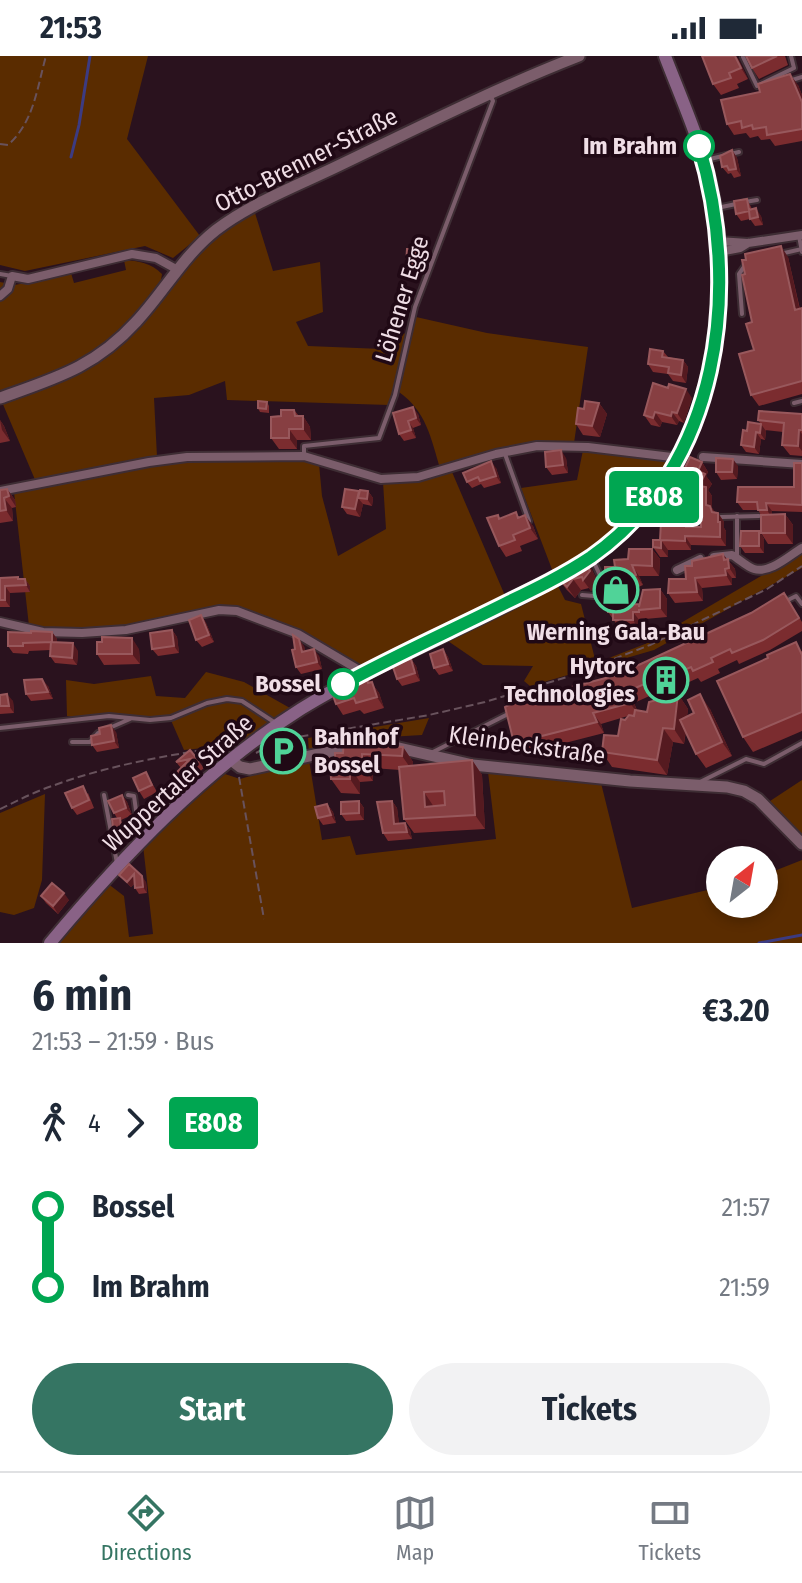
<!DOCTYPE html>
<html lang="en">
<head>
<meta charset="utf-8">
<style>
	:root { --surface:#fff; --page:#f2f2f3; --text:#1f2937; --muted:#747a83; --line:#e0e1e3; --accent:#357563 }
	body { margin:0; font-family:"Fira Sans Condensed",sans-serif; background:var(--page); color:var(--text); height:100vh; display:flex; flex-direction:column; font-size:30px; white-space:nowrap }
	* { box-sizing:border-box; margin:0 }
	p { font-size:26px; color:var(--muted) }
	.icon { flex:none; width:44px; height:44px; fill:none; stroke:currentColor; stroke-width:2; stroke-linecap:round; stroke-linejoin:round }
	.map { position:relative; height:887px; overflow:hidden }
	.sheet { display:flex; flex-direction:column; background:var(--surface); flex:1 }
	.sheet>* { flex:none }
	.badge { padding:0 16px; border-radius:6px; font-size:28px; line-height:52px }
	.needle { width:52px; rotate:31deg }
	.tools { position:absolute; left:706px; top:790px; display:grid; gap:16px }
	.tools a { display:grid; place-items:center; width:72px; height:72px; border-radius:50%; background:var(--surface); box-shadow:0 4px 12px #0003; font-size:40px }
	.map>.badge { position:absolute; translate:-50% -50%; box-shadow:0 0 0 4px #fff }
	.legs { display:flex; align-items:center; gap:12px; height:88px; padding:0 32px; font-size:26px }
	.legs p { margin-inline-start:auto }
	.headline { display:flex; align-items:center; justify-content:space-between; height:136px; padding:0 32px }
	h1 { font-size:44px; font-weight:700; line-height:60px }
	.cta { display:flex; gap:16px; margin-top:auto; padding:16px 32px }
	.cta a { flex:1; height:92px; border-radius:48px; background:var(--accent); color:#fff; font-size:32px; font-weight:700; line-height:92px; text-align:center }
	.cta a+a { background:var(--page); color:var(--text) }
	ul { padding:0 32px; list-style:none }
	li { display:flex; align-items:center; gap:28px; height:80px; font-size:30px }
	li i { display:grid; place-items:center; width:12px; height:100%; margin:0 10px; background:currentColor }
	li i::after { content:''; width:20px; height:20px; margin:-10px; border:6px solid; border-radius:50%; background:var(--surface) }
	li p { margin-inline-start:auto }
	li:first-child i { background:linear-gradient(#0000 50%,currentColor 0) }
	li:last-child i { background:linear-gradient(currentColor 50%,#0000 0) }
	.status { display:flex; justify-content:space-between; align-items:center; height:56px; padding:0 40px; background:var(--surface); direction:ltr }
	.status svg { height:22px; fill:currentColor }
	.tabs { display:flex; justify-content:space-around; align-items:center; height:112px; border-top:2px solid var(--line); background:var(--surface); font-size:22px; color:var(--muted) }
	.tabs a { display:grid; justify-items:center; gap:4px }
	.tabs .active { color:var(--accent) }
	.map>svg:first-child { display:block }
	.green { fill:#5a2c00 }
	.lines { fill:none; stroke-linecap:round; stroke-linejoin:round }
	.stream { stroke:#3c3b82; stroke-width:3 }
	.service-casing { stroke:#3e2d34; stroke-width:8 }
	.minor-casing { stroke:#3e2d34; stroke-width:12 }
	.tertiary-casing { stroke:#3e2d34; stroke-width:15 }
	.secondary-casing { stroke:#3e2d34; stroke-width:16 }
	.path { stroke:#68525c; stroke-width:2; stroke-dasharray:8 4; stroke-linecap:butt }
	.service { stroke:#7b5d6b; stroke-width:4 }
	.minor { stroke:#7b5d6b; stroke-width:8 }
	.tertiary { stroke:#7b5d6b; stroke-width:11 }
	.secondary { stroke:#896286; stroke-width:12 }
	.wall { fill:#7b2c2f }
	.shaded-wall { fill:#551a20 }
	.building { fill:#873f42; stroke:#98585c; stroke-width:2; fill-rule:evenodd }
	.line-1-casing { stroke:#fff; stroke-width:18 }
	.line-1 { stroke:#00a651; stroke-width:12 }
	.stop-1-dot { fill:#fff; stroke:#00a651; stroke-width:4 }
	.labels { text-anchor:middle; stroke-width:7; stroke-linejoin:round; paint-order:stroke }
	.stop-label { font-size:24px; font-weight:bold; fill:#f0dee6; stroke:#200915; text-anchor:end }
	.street-label { font-size:24px; fill:#f0dee6; stroke:#200915 }
	.poi-label { font-size:24px; font-weight:bold; fill:#f0dee6; stroke:#200915 }
</style>
</head>
<body>
<div class="status"><b>21:53</b><svg viewBox="0 0 49 12"><path d="M0 12V9h3v3zM5 12V6h3v6zM10 12V3h3v9zM15 12V0h3v12zM26 1h20v11H26zM47 4h2v5h-2z"/></svg></div>
<div class="map">
<svg width="802" height="887" viewBox="0 0 802 887">
	<rect width="100%" height="100%" fill="#2a121e"/>
	<!-- green -->
	<path class="green" d="M0,0H148L127,83L200,180L173,202L145,190L25,215L0,209Z
		M255,157L273,215L320,206L323,256L296,266L308,290L382,293L408,275L389,349L227,344L225,325L189,339L154,342L157,401L36,426L2,346C43,331 85,319 120,291C142,273 157,247 174,224C196,195 222,173 255,157Z
		M124,204C139,205 151,207 162,218L161,224C138,256 113,288 77,308C54,321 25,328 0,337V226L15,229L71,217L74,227L126,214Z
		M416,261L487,277L588,291L574,387L549,388L440,412C431,382 426,355 399,336Z
		M583,394L668,402L671,406C641,454 601,487 553,516L521,432L577,424Z
		M302,402L319,408L322,440L338,500L386,473L383,426L418,424L452,416L506,542L361,611L236,552L124,572L82,575L29,570L14,436L179,404Z
		M802,496V512L654,594L530,630L524,625L533,610L483,609L445,583L513,549L518,550L557,528L565,544L581,548L596,607L645,588Z
		M206,616L244,626L290,652L249,684L232,689L184,694L170,662C150,664 132,661 112,660C96,660 83,664 67,660L66,624L94,628L151,620L156,640L185,642Z
		M429,662L422,679L372,682L309,697L308,682Z
		M309,704L322,784L350,780L356,799L496,783L488,716L601,727L632,852L720,831V848H764V819L802,804V887H57L107,827L124,840L129,881L153,878L143,789L225,718L240,723Z
		M802,724V784L767,747Z
		M45,738L42,824L34,852L14,859L0,856V757Z"/>
	<g class="lines">
		<!-- stream -->
		<path class="stream" d="M71,101L79,69L90,0
			M759,887L802,879"/>
		<!-- service casing -->
		<g class="service-casing">
			<path id="service" d="M743,1L757,30L794,12L791,0
				M789,25L802,21
				M706,104L739,96
				M745,146L757,144
				M717,152L736,148
				M799,180L802,196
				M780,198L802,193
				M0,218L12,220
				M742,258L739,218L746,208
				M794,347L802,345
				M304,398V390L379,382L395,339L415,251L493,45L490,39
				M505,398L529,465
				M737,460V502
				M721,461L759,460
				M582,539L594,540L600,535L603,526L592,502
				M784,546L796,540L802,548
				M0,672L109,660L150,664L171,662L207,647L227,643L242,645L274,666
				M72,686H90L98,677L130,663
				M433,696L510,657
				M700,726L746,703L764,708L802,687
				M104,739L117,807
				M128,739L134,740L140,783"/>
		</g>
		<!-- minor casing -->
		<g class="minor-casing">
			<path id="minor" d="M718,185L748,187L802,179
				M719,196L740,192L748,187
				M0,240L8,233L12,220L28,223L132,198L156,202L176,213
				M703,401L802,408
				M0,435L149,406L187,401L304,400L381,423L418,421L496,398L537,390L588,391L680,402
				M714,501L732,499C739,503 747,511 754,513C770,518 790,499 802,492
				M677,514L700,503
				M0,566L43,576L82,577L126,574L219,554L237,555L298,578L364,617"/>
		</g>
		<!-- tertiary casing -->
		<g class="tertiary-casing">
			<path id="tertiary" d="M0,342C56,322 95,311 136,266C164,236 183,200 216,174C253,146 299,129 340,109C419,71 497,32 579,0
				M231,704L240,711L250,713L373,686L473,709L630,725L727,731L744,735L758,743L802,788"/>
		</g>
		<!-- secondary casing -->
		<g class="secondary-casing">
			<path id="secondary" d="M50,887C123,800 204,714 301,653C393,596 498,562 589,502C679,442 714,341 718,237C720,200 719,163 710,127C700,84 681,42 665,0"/>
		</g>
		<!-- path -->
		<path class="path" d="M0,88L8,89C34,66 37,32 46,0
			M256,697L280,684L429,659L485,646L567,621L650,589L767,533L802,510
			M239,721L264,863
			M0,753C17,745 34,736 52,730C109,709 169,699 229,690"/>
		<!-- service -->
		<use href="#service" class="service"/>
		<!-- minor -->
		<use href="#minor" class="minor"/>
		<!-- tertiary -->
		<use href="#tertiary" class="tertiary"/>
		<!-- secondary -->
		<use href="#secondary" class="secondary"/>
	</g>
	<!-- wall -->
	<path class="wall" d="M702,0H736L748,23L737,28L739,32L721,39L713,28Z
		M746,0H785L788,9L759,23L752,12Z
		M798,29L802,39V85L775,90L770,83L761,84L758,80L750,82L746,77L734,79L727,68Z
		M732,94L737,102L741,120L734,122L731,117L728,118L722,111Z
		M747,143L752,153L761,160L763,169L755,170L750,163L741,165L736,158Z
		M422,194L427,201L422,217L411,216L406,209Z
		M788,201L800,253L802,252V338L759,350L751,339L754,294Z
		M663,295L668,301L683,304L688,311L686,327L673,325L668,318L653,316L648,308Z
		M692,342L684,367L679,365L677,369L662,366L660,371L651,369L644,359Z
		M267,346L269,350V357L260,356L258,352Z
		M599,347L607,358L600,381L583,379L576,368Z
		M294,354L299,360H303L310,371L311,384H297V393H279L271,382L281,360Z
		M393,357L418,358L421,369L413,372L416,382L404,385L399,378Z
		M802,358V400L790,399L782,389L783,376L765,374L758,364Z
		M0,364L4,370L10,385L0,387Z
		M761,368L766,375L765,384L761,383L759,398L746,396L741,389Z
		M566,402L568,417L552,419L546,411Z
		M702,406L708,416L706,420L712,428L708,434L712,440V452L715,456L718,457L724,466V472L726,475V490L691,489V494H668V501H660L653,491L660,484L690,471H701V460H697L690,450L691,426L683,416Z
		M802,407V456L772,455V459L785,458L793,469V488H768L761,477V459L758,454H743L737,446L794,431Z
		M738,410L737,423L721,424L716,416Z
		M496,412L501,427L484,432L481,428L472,432L467,426Z
		M7,433L15,444L16,451L12,452L13,465L0,467V434Z
		M359,435H368L373,442L372,450L363,448L360,461L347,458L342,451Z
		M498,459L500,462L519,461L533,470L538,483L520,490L522,495L506,501L499,490Z
		M759,475L764,483V497H745L740,490Z
		M652,493L660,503L659,520H639L643,529L620,539H612L605,528L615,511L628,503Z
		M584,503L592,514L598,526L591,535L589,532L581,534L575,542L566,533L558,522Z
		M727,503L735,513L736,522H732V529L702,532L703,545L675,547L668,537L686,523L692,510Z
		M18,521L19,523H25L30,530V536L10,537V551H0V522Z
		M660,533L667,543V561L645,563V565H640L639,574L620,573L608,556L639,548Z
		M791,548L802,566V575L770,594L739,608L737,604L718,613L720,617L701,626L698,622L667,636L665,633L634,647L637,654L647,656L678,638L688,653L687,660L710,653L732,700L706,712L696,698L686,675L684,688L673,686L667,719L612,711L602,696L618,680L625,664L628,660L601,668L604,677L522,698L514,687L617,619Z
		M201,559L206,567L214,586L202,591L196,584Z
		M172,574L177,581L179,597L158,600L152,593Z
		M52,576L57,583V586L78,595L77,609L55,607L50,600V594L29,595L28,598L13,597L8,590L31,577Z
		M304,590L305,596L319,600L322,613L301,618L296,611Z
		M139,593L140,608L104,609L97,598Z
		M443,593L448,601L453,615L439,619L434,612Z
		M802,595V675L753,696L743,681L768,602Z
		M411,603L416,610L420,625L402,630L397,623Z
		M365,618L379,637L384,652L364,658L360,654L343,659L336,648Z
		M48,630L53,643L31,645L26,638Z
		M0,639L13,645L14,657L0,658Z
		M116,676L119,692L97,696L92,689Z
		M362,680L368,689L403,691L413,706L412,710L472,704L482,719L485,773L414,777L404,763L400,714L372,712L373,725L360,726V738L341,737L331,723L335,703Z
		M190,694L204,712L185,728L176,717L181,712L176,706Z
		M146,716L157,736L144,743L139,735Z
		M172,727H183L185,730L179,736Z
		M88,737L94,752L77,759L72,752Z
		M122,739L127,746L132,759L121,764L123,774L116,775L113,772L117,762L114,757Z
		M359,745L364,752V764L346,765L341,758Z
		M392,745L397,752L399,768L405,767L410,774L412,783L388,785L383,777Z
		M327,748L333,756L336,767L323,769L318,762Z
		M119,819L146,826L147,837L139,838L135,832L134,828L131,831Z
		M41,840L69,844L58,858L46,847Z"/>
	<!-- shaded-wall -->
	<path class="shaded-wall" d="M735,0H736L739,4L748,23L741,12Z
		M790,18L798,29L802,39V46Z
		M732,94L737,102L741,120L736,113Z
		M756,152L761,160L763,169L758,161Z
		M781,190L788,201L802,264L795,254Z
		M422,194L427,201L422,217L417,210Z
		M683,304L688,311L686,327L681,319Z
		M686,333L692,342L684,367L677,357Z
		M599,347L607,358L600,381L592,370Z
		M413,351L418,358L421,369L416,362Z
		M655,356L662,366L660,371L653,362Z
		M672,356L679,365L677,369L671,360Z
		M303,360L310,371L311,384L303,373Z
		M0,364L4,370L10,385L2,374Z
		M408,365L413,372L416,382L411,374Z
		M761,368L766,375L765,384L760,377Z
		M289,373L297,384V393L289,382Z
		M799,374L802,378V395L798,390Z
		M756,376L761,383L759,398L754,391Z
		M561,394L566,402L568,417L563,409Z
		M733,403L738,410L737,423L732,416Z
		M491,405L496,412L501,427L496,420Z
		M702,406L708,416L706,420L712,428L708,434L712,440V452L717,459L718,457L724,466V472L726,475V490L720,481L706,449L699,430L698,415Z
		M7,433L15,444L16,451L9,440Z
		M359,435L358,442L363,448L360,461L355,453Z
		M368,435L373,442L372,450L367,443Z
		M4,442L12,452L13,465L6,454Z
		M766,447L772,455V462L767,454Z
		M785,458L793,469V488L785,477Z
		M525,459L533,470L538,483L530,472Z
		M759,475L764,483V497L759,490Z
		M685,480L691,489V494L685,485Z
		M661,484L668,494V501L661,492Z
		M652,493L660,503L659,520L652,510Z
		M723,498L735,513L736,522L724,504Z
		M584,503L592,514L598,526L591,535L583,524Z
		M632,509L639,520L643,529L636,519Z
		M725,513L732,522V529L726,519Z
		M695,522L702,532L703,545L697,536Z
		M25,523L30,530V536L26,529Z
		M573,523L581,534L575,542L567,531Z
		M5,530L10,537V551L5,544Z
		M660,533L667,543V561L660,552Z
		M633,556L640,565L639,574L633,564Z
		M201,559L206,567L214,586L209,579Z
		M172,574L177,581L179,597L174,590Z
		M52,576L57,583V593L52,586Z
		M132,582L139,593L140,608L132,598Z
		M299,583L304,590L307,603L302,596Z
		M73,587L78,595L77,609L72,602Z
		M314,593L319,600L322,613L317,606Z
		M443,593L448,601L453,615L448,608Z
		M411,603L416,610L420,625L415,617Z
		M365,618L379,637L384,652L368,627Z
		M42,623L48,630L53,643L48,636Z
		M626,636L634,647L638,658L630,647Z
		M7,638L13,645L14,657L9,650Z
		M678,638L688,653L684,688L674,673Z
		M700,638L710,653L732,700L722,686Z
		M593,657L601,668L604,677L597,666Z
		M111,669L116,676L119,692L114,685Z
		M663,672L673,686L667,719L657,704Z
		M403,691L413,706L412,714L402,700Z
		M362,698L372,712L373,725L363,711Z
		M472,704L482,719L485,773L475,759Z
		M350,711L360,726V738L350,723Z
		M424,736L434,751H425Z
		M122,739L127,746L132,759L126,752Z
		M359,745L364,752V764L359,757Z
		M392,745L397,752L400,776L394,768Z
		M327,748L333,756L336,767L331,759Z
		M405,767L410,774L412,783L407,776Z
		M134,818L138,824L131,831L127,826Z
		M142,820L146,826L147,837L143,831Z
		M64,837L69,844L58,858L53,850Z"/>
	<!-- building -->
	<path class="building" d="M702,0H735L741,12L729,17L731,22L713,28Z
		M746,0H777L752,12Z
		M790,18L802,46V73L767,79L766,71L753,73L752,69L742,72L741,65L727,68L721,44L760,36L758,28Z
		M732,94L736,113L729,114L727,110L722,111L720,100Z
		M747,143L749,154L756,152L758,161L750,163L749,155L736,158L734,145Z
		M781,190L795,254L802,252V325L751,339L739,298L754,294L746,268L752,266L742,219L745,218L742,204H746L745,198Z
		M407,193L422,194L417,210L406,209Z
		M650,293L663,295L662,301L683,304L681,319L668,317L669,311L648,308Z
		M653,327L668,332L669,328L686,333L677,357L672,356L671,360L655,356L653,362L644,359Z
		M258,345L267,346L266,353L258,352Z
		M585,345L599,347L592,370L576,368L578,352L584,353Z
		M413,351L416,362L408,365L411,374L399,378L393,357Z
		M281,354H294L295,360H303V373H289V382H271V361L281,360Z
		M759,355L802,358V374H799L798,390L782,389L784,367L758,364Z
		M748,366L761,368L760,377L756,376L754,391L741,389L743,374L747,375Z
		M561,394L563,409L546,411L545,396Z
		M690,401L702,406L698,415L705,418L699,430L706,431V449L710,450L712,456L718,457V466H720V481L685,480V485L661,484V492L653,491V484H660L661,466L663,465H686V471H701V451L690,450L691,420L683,416Z
		M716,402L733,403L732,416H716Z
		M491,405L496,420L480,425L478,421L467,426L463,417Z
		M794,407H802V449L766,447L767,454H758L757,446H737L738,431H794Z
		M7,433L9,440L4,442L6,454L0,455V434Z
		M345,433L359,435L355,453L342,451Z
		M360,434L368,435L367,443L358,442Z
		M516,456L518,462L525,459L530,472L513,479L515,484L499,490L487,462L498,459L499,463Z
		M785,458V477H761V459Z
		M741,475H759V490H740Z
		M629,493H652V510L632,509L636,519L612,528H605V511H615L614,504L628,503Z
		M723,498L724,504L728,503L729,512L725,513L726,519L695,522L697,536L668,537L669,523H686L685,510H692V505Z
		M584,503L590,515L583,524L582,521L573,523L567,531L558,522Z
		M18,521V523H25L26,529L5,530V544H0V522Z
		M660,533V552L639,554V556H633V564H613V556H608V549L639,548V551L643,534Z
		M784,537L799,562L763,584L732,597L730,593L711,602L713,606L693,615L691,611L659,625L658,622L626,636L630,647L593,657L597,666L514,687L505,651L515,646L617,619L751,557Z
		M201,559L209,579L196,584L189,564Z
		M172,574L174,590L152,593L150,577Z
		M31,575L52,576V586L23,587V590H8V576L31,577Z
		M293,579L299,583L302,596L314,593L317,606L296,611L292,594L295,593Z
		M102,581L132,582V598H97V586H102Z
		M51,586L73,587L72,602L50,600Z
		M796,586L802,599V656L743,681L717,625L768,602L767,599Z
		M443,593L448,608L434,612L430,598Z
		M411,603L415,617L397,623L392,608Z
		M365,618L368,627L372,626L377,641L356,647L354,642L336,648L331,634L350,628L349,623Z
		M42,623L48,636L26,638L24,624Z
		M7,638L9,650H0V639Z
		M678,638L674,673L663,672L657,704L602,696L604,679L618,680L621,663L625,664L629,659L634,660L635,654L647,656L649,646Z
		M700,638L722,686L696,698L680,664L694,657L688,644Z
		M111,669L114,685L92,689L91,680L100,678L99,672Z
		M362,680V688L403,691L402,700L362,698L363,711H350V723H331L330,702L335,703V697H343L344,684Z
		M190,694L199,705L180,721L176,717L190,703L176,706Z
		M472,704L475,759L404,763L399,711ZM444,735L445,749L425,751L424,736Z
		M146,716L152,729L139,735L133,722Z
		M178,721L183,727L177,732L172,727Z
		M83,730L89,744L72,752L65,737Z
		M122,739L126,752L114,757L108,745Z
		M359,745V757L341,758V746Z
		M392,745L394,768L405,767L407,776L383,777L377,746Z
		M327,748L331,759L318,762L315,751Z
		M120,762L121,771L113,772L112,763Z
		M129,808L142,820L143,831L135,832L134,818L127,826L119,819Z
		M52,827L64,837L53,850L41,840Z"/>
	<g class="lines">
		<!-- line-1 casing -->
		<g class="line-1-casing">
			<path id="line-1" d="M343,628C396,599 452,574 506,547C535,533 564,519 591,501C721,410 742,232 699,90"/>
		</g>
		<!-- line-1 -->
		<use href="#line-1" class="line-1"/>
	</g>
	<!-- icons -->
	<defs>
		<g id="shop-ring" transform="scale(2.3)"><circle r="9.5" fill="#200915" stroke="#50d398" stroke-width="1.5"/><path d="M-5-2.5h2.3a2.7 3.5 0 0 1 5.4 0H5L5.5 6h-11ZM-1.5-2.5h3a1.5 2.3 0 0 0-3 0Z" fill="#50d398"/></g>
		<g id="building-ring" transform="scale(2.3)"><circle r="9.5" fill="#200915" stroke="#50d398" stroke-width="1.5"/><path d="M-4-6H4V6H1V3H-1V6H-4ZM-2.5-4.3h1.7v1.8h-1.7ZM.8-4.3h1.7v1.8H.8ZM-2.5-1h1.7V.8h-1.7ZM.8-1h1.7V.8H.8Z" fill="#50d398"/></g>
		<g id="parking-ring" transform="scale(2.3)"><circle r="9.5" fill="#200915" stroke="#50d398" stroke-width="1.5"/><path d="M-3.5-5.5H1a3.5 3.5 0 0 1 0 7H-1V5.5H-3.5ZM-1-3.4V-.6H.8a1.4 1.4 0 0 0 0-2.8Z" fill="#50d398"/></g>
	</defs>
	<g fill-rule="evenodd">
		<use href="#shop-ring" x="616" y="534"/>
		<use href="#building-ring" x="666" y="624"/>
		<use href="#parking-ring" x="283" y="695"/>
	</g>
	<!-- markers -->
	<g class="stop-1-dot">
		<circle cx="699" cy="90" r="14"/>
		<circle cx="343" cy="628" r="14"/>
	</g>
	<g class="labels">
		<!-- stop labels -->
		<g class="stop-label">
			<text x="677" y="98">Im Brahm</text>
			<text x="321" y="636">Bossel</text>
		</g>
		<!-- street labels -->
		<g class="street-label">
			<text transform="translate(306 104) rotate(-27)" y="8">Otto-Brenner-Straße</text>
			<text transform="translate(402 243) rotate(-73)" y="8">Löhener Egge</text>
			<text transform="translate(527 689) rotate(8)" y="8">Kleinbeckstraße</text>
			<text transform="translate(178 727) rotate(-42)" y="8">Wuppertaler Straße</text>
		</g>
		<!-- poi labels -->
		<g class="poi-label">
			<text x="616" y="584">Werning Gala-Bau</text>
			<text x="635" y="618" text-anchor="end">Hytorc<tspan x="635" dy="28">Technologies</tspan></text>
			<text x="314" y="689" text-anchor="start">Bahnhof<tspan x="314" dy="28">Bossel</tspan></text>
		</g>
	</g>
</svg>
<div class="tools">
<a><svg class="needle" viewBox="-14 -14 28 28"><path d="M0-13l5 13h-10z" fill="#e53935"/><path d="M0 13l5-13h-10z" fill="#747a83"/></svg></a>
</div>
<b class="badge" style="left:654px;top:441px;background:#00a651;color:#fff">E808</b>
</div>
<section class="sheet">
<div class="headline"><div><h1>6 min</h1><p>21:53 – 21:59 · Bus</p></div><b>€3.20</b></div>
<div class="legs"><svg class="icon" aria-label="walk" viewBox="0 0 24 24"><circle cx="13" cy="4" r="2"/><path d="M13 8l-2 6 4 7M11 14l-3 7M7 12l3-4h3l4 4"/></svg>4<svg class="icon" aria-label="forward" viewBox="0 0 24 24"><path d="M9 5l7 7-7 7"/></svg><b class="badge" style="background:#00a651;color:#fff">E808</b></div>
<ul>
<li><i style="color:#00a651"></i><b>Bossel</b><p>21:57</p></li>
<li><i style="color:#00a651"></i><b>Im Brahm</b><p>21:59</p></li>
</ul>
<div class="cta"><a>Start</a><a>Tickets</a></div>
</section>
<nav class="tabs">
<a class="active"><svg class="icon" aria-label="directions" viewBox="0 0 24 24"><path d="M12 3l9 9-9 9-9-9zM9 14v-3h6M13 9l2 2-2 2"/></svg>Directions</a>
<a><svg class="icon" aria-label="map" viewBox="0 0 24 24"><path d="M3 6l6-2 6 2 6-2v14l-6 2-6-2-6 2zM9 4v14M15 6v14"/></svg>Map</a>
<a><svg class="icon" aria-label="tickets" viewBox="0 0 24 24"><path d="M3 7h18v10H3zM15 7v10"/></svg>Tickets</a>
</nav>
</body>
</html>
